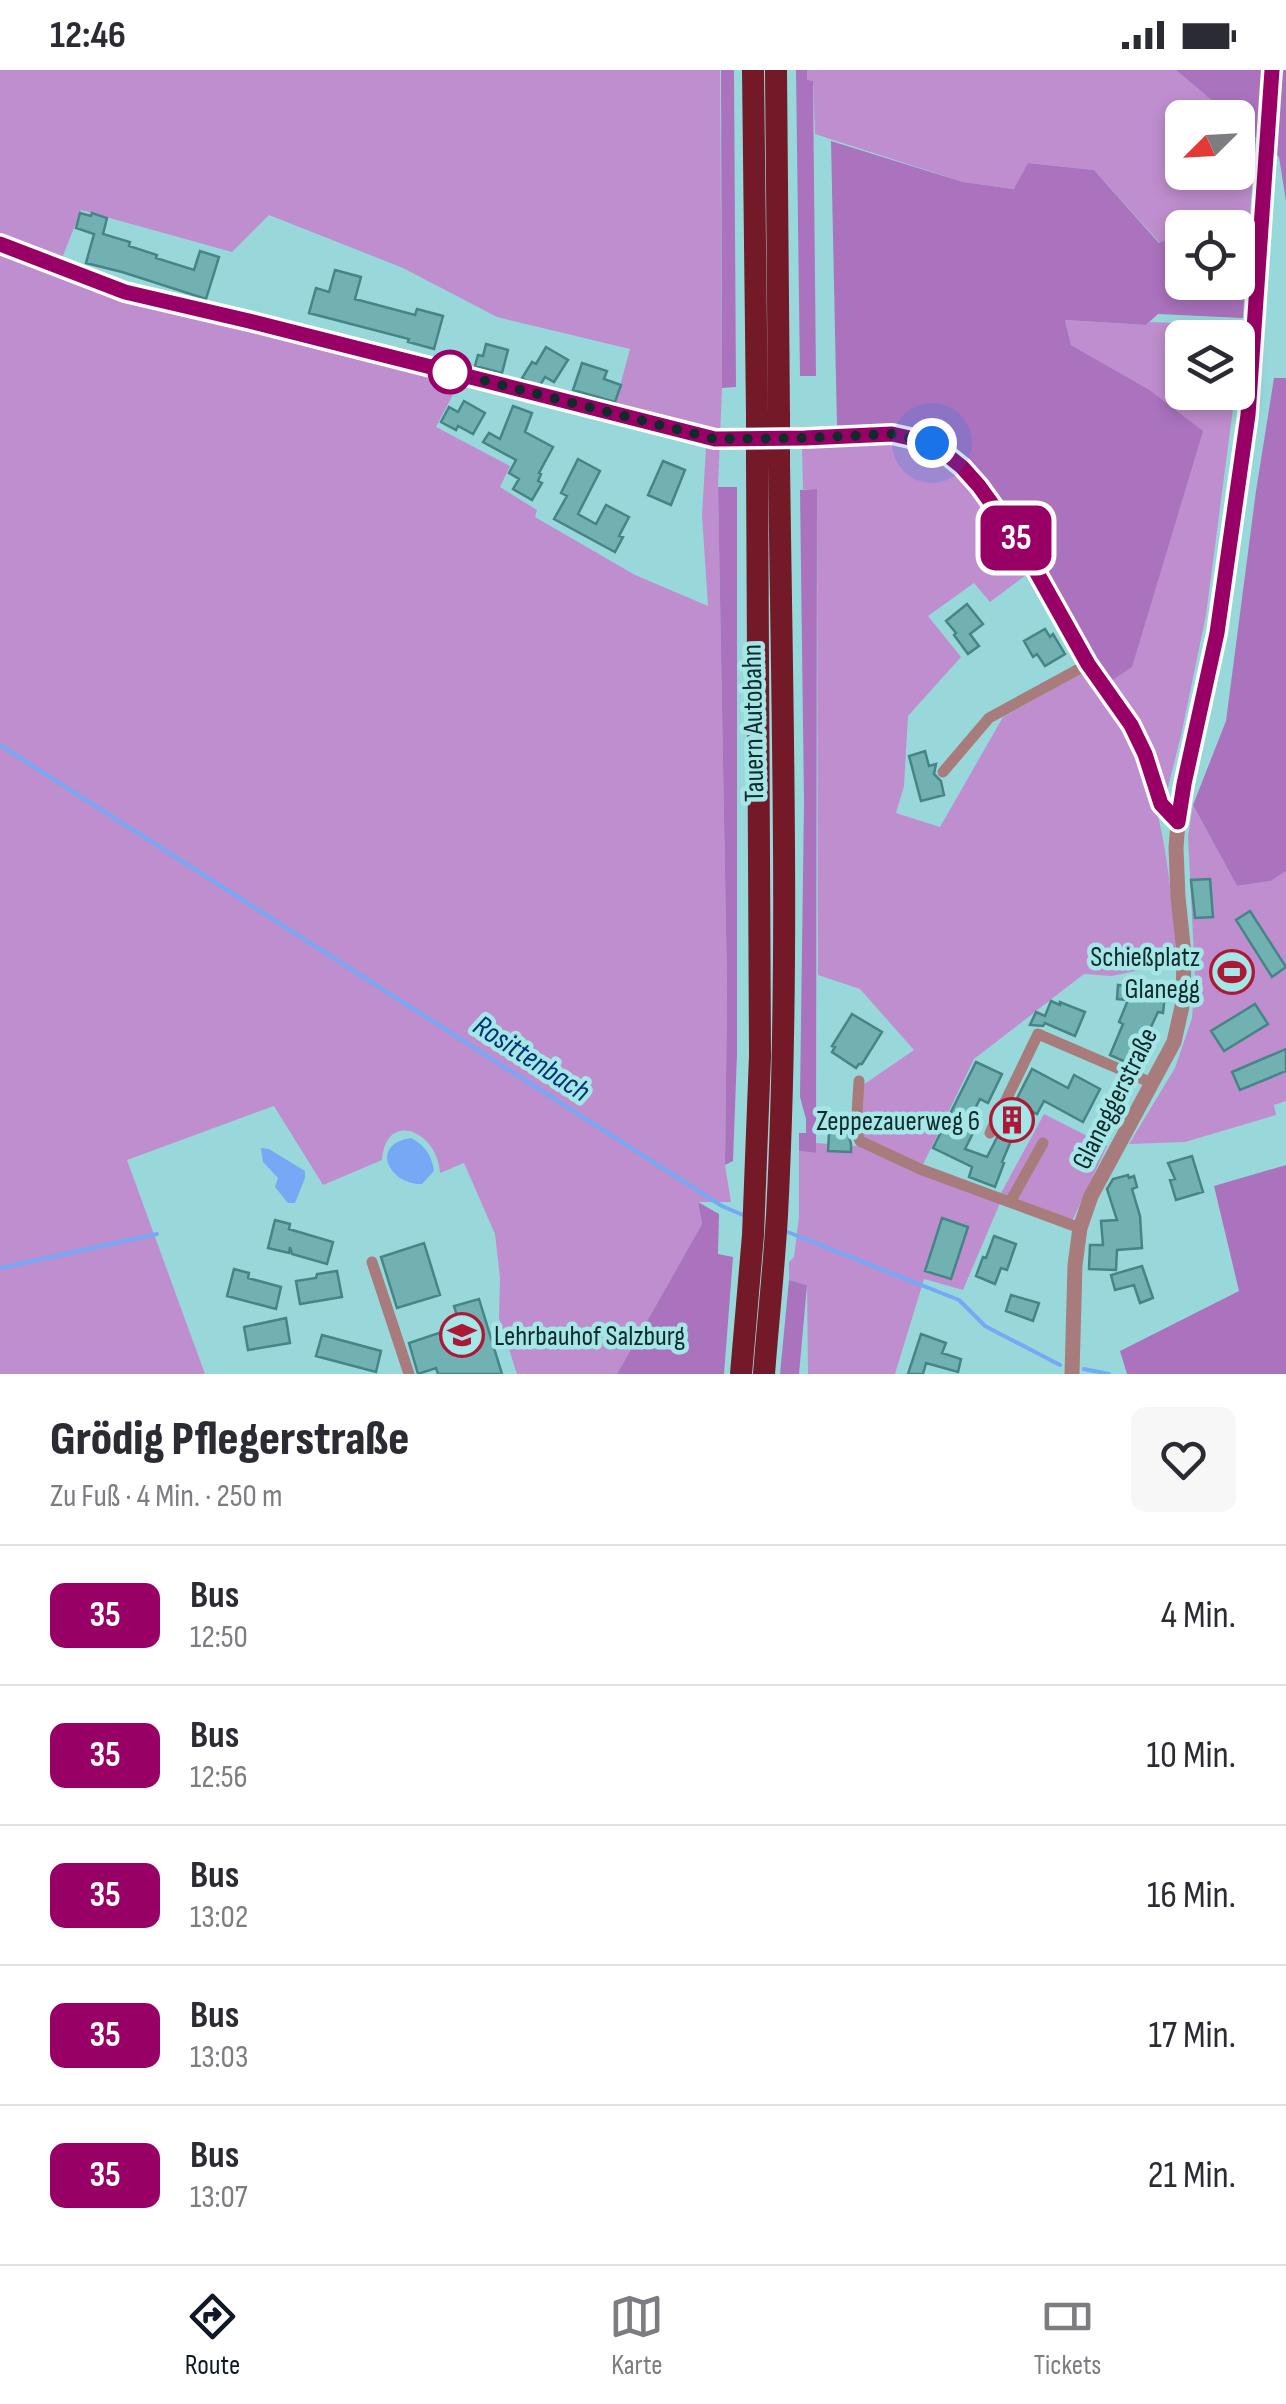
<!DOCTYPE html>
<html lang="de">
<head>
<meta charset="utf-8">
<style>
	:root { --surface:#fff; --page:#f7f7f7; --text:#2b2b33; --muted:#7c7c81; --line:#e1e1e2; --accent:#111827 }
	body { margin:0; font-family:"Sofia Sans Condensed",sans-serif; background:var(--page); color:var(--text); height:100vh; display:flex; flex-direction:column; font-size:38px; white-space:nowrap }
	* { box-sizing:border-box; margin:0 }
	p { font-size:32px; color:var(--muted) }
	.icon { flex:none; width:55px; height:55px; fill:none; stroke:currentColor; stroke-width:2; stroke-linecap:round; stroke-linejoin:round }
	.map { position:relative; height:1304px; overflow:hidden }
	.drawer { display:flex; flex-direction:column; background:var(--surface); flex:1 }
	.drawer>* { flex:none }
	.badge { padding:0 20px; border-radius:15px; font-size:35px; line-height:65px }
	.needle { width:65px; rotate:246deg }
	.fabs { position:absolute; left:1165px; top:30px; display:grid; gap:20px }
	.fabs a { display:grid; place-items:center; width:90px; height:90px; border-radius:15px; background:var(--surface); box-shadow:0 5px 15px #0003; font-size:50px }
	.you { position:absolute; width:50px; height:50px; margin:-25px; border:8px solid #fff; border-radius:50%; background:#1a73e8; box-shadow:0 0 0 15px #1a73e833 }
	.map>.badge { position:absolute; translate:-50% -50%; box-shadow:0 0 0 5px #fff }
	.round { display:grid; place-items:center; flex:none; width:105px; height:105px; border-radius:15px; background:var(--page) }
	.summary { display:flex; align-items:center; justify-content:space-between; height:170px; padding:0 50px }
	h1 { font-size:48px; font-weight:800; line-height:75px }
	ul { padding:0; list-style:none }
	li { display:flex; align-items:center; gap:30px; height:140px; padding:0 50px; border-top:2px solid var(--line) }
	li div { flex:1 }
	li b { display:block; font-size:38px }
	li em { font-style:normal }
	li .badge { min-width:110px; font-weight:700; text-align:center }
	.status { display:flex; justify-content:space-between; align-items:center; height:70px; padding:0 50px; background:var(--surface); direction:ltr }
	.status svg { height:28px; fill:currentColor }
	.tabs { display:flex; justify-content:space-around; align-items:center; height:140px; border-top:2px solid var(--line); background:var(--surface); font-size:28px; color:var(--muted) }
	.tabs a { display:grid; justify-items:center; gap:5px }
	.tabs .selected { color:var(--accent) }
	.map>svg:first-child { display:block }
	.green { fill:#bf8ece; fill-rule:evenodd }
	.forest { fill:#ab73be }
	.water { fill:#75a9f5 }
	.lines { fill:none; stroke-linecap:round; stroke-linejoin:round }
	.stream { stroke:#75a9f5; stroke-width:4 }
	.building { fill:#72b1b2; stroke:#468586; stroke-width:2.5 }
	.minor { stroke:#a87c7d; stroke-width:11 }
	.tertiary { stroke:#a87c7d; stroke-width:15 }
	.motorway { stroke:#741927; stroke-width:22 }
	.motorway-bridge { stroke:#741927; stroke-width:22 }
	.line-casing { stroke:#fff; stroke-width:22 }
	.line { stroke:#906; stroke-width:15 }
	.walk { stroke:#112b2c; stroke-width:10; stroke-dasharray:0 18 }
	.stop-dot { fill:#fff; stroke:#906; stroke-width:5 }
	.labels { text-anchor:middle; stroke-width:9; stroke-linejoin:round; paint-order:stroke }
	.street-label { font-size:28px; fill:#112b2c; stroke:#a5e6e7 }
	.poi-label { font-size:28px; fill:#112b2c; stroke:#a5e6e7; text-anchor:end }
	.water-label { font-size:30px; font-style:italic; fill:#003476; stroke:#a5e6e7 }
</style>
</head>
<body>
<div class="status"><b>12:46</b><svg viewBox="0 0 49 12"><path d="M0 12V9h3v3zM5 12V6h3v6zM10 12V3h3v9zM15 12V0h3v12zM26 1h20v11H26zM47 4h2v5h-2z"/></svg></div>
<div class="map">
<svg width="1286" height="1304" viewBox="0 0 1286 1304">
	<rect width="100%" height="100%" fill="#99d8da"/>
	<!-- green -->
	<path class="green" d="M0,0H720L722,318L718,417L727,917L725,1095L731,1132H698L702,1154L617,1304H517L499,1248L500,1208L495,1164L464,1093L440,1103C438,1061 386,1039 382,1090L323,1115L274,1036L127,1090L205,1304H0ZM81,140L232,182L269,145L403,198L497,247L630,279L614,338L707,361L702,445L708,536L635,505L535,447L537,440L500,417L510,396L436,357L459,313L125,228L57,201Z
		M807,0H1176L1231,47L1182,48V102H1238V53L1256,69L1246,193L1238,196V158H1182V167L1180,164L1160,173L1094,100L1029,93L1015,119L963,112L815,64L813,11H807Z
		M1065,250L1146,255L1150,252L1242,256L1238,304V268H1182V322L1235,323L1206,545L1182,661L1166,726L1163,722L1152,687L1140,661L1108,613L1148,319L1071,275Z
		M893,372C908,375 924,377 938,385C975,407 1008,465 1030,502L990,532L974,513L928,546L961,587L908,646L904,716L896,743L940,757L1003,647L1086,601C1099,620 1113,639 1124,659C1166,731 1170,812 1177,892L1112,906L1084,904L974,989L919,1103L1000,1133L963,1220L924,1209L895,1304H808L807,1215L789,1210V1192L794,1187L799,1147V1081L816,1083V1073L857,1076L863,1015L914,980L860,919L818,905L817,420L803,419L802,375Z
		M1193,735L1237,816L1271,811L1286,801V1031L1274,1035L1276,1045L1185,1072L1129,1074L1175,998L1192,948L1195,906L1188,767Z
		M1044,1044L1107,1076L1073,1149L1068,1150L1001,1123Z"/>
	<!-- forest -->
	<path class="forest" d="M721,0H734L736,317L722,318Z
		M796,0H807V10L813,11L816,306H800Z
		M1176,0H1286V131L1279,87L1238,53V48L1231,47Z
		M831,71L963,112L1014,119L1028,93L1094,100L1159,173L1180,164L1182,167V212H1238V196L1246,193L1243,248L1158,244L1146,255L1065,250L1071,275L1148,319L1203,361L1132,597L1108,613L1092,589L1020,463L995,429L932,369L902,358L837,357Z
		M1274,308H1286V801L1271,811L1237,816L1193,735L1226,651L1256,421Z
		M718,417H737V984L733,1091L725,1095L727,917Z
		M817,419L816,1083L799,1081V1063H806V1049L800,1027L804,732L800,420Z
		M1286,1095V1304H1127L1120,1281L1239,1221L1214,1116Z
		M698,1132L719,1144L718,1184L733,1187L724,1304H617L702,1154Z
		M789,1210L807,1215L799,1304H780Z"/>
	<!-- water -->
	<path class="water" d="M411,1068C425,1075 432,1086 434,1101L422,1114C389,1115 369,1074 411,1068Z
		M261,1078L269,1079L305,1101V1108L295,1133H288L275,1117L278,1108L263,1092Z"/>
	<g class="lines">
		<!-- stream -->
		<path class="stream" d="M0,675L722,1136L743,1145
			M785,1161L959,1230L985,1256L1060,1295
			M0,1198L157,1164
			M1084,1299L1109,1304"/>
	</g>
	<!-- building -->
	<path class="building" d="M80,143L91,146L92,143L107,148L103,164L130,172L129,176L157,185L156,188L194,200L200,181L219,187L206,229L122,202L86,193L94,164L76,158Z
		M335,200L361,207L355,229L415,245L417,239L443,246L434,279L408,272L409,269L309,243L316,218L329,222Z
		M486,274L508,280L502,303L475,296L478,285L483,286Z
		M546,277L568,290L554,312L545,307L540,315L530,313L522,308L532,292L536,294Z
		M582,293L607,301L604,309L621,315L615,332L573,320Z
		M464,331L485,343L473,364L458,356L456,360L441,352L449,337L458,342Z
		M513,336L532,343L525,362L553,377L539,403L541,404L538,411L542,413L532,430L513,419L519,409L509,403L516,390L483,372L489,363L500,369Z
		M578,389L600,401L578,444L596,454L606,435L629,447L619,466L623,467L615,482L554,449L567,426L561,423Z
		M663,391L685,400L671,435L648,425Z
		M967,534L983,554L970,564L979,576L968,584L954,565L956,563L946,551Z
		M1045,559L1050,567L1053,564L1065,584L1045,596L1037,584L1033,587L1024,571Z
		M925,681L929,696L936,694L934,704L941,711L944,725L921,731L909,686Z
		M1210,809L1213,847L1195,848L1191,810Z
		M1250,841L1286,897L1272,907L1236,850Z
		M1135,914L1166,917L1163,943L1158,942L1133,995L1110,985L1123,954L1119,952L1128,930L1117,929L1118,915L1135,917Z
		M1051,931L1060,935V932L1085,942L1075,966L1045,953L1043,956L1030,955L1036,942L1045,946Z
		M1255,934L1268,954L1224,981L1211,961Z
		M852,944L882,962L862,994H859L856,998L832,982L835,977L832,976Z
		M1286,979V1001L1240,1020L1232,1002Z
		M976,992L1002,1004L988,1033L980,1029L965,1058L973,1063L965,1079L987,1087L1032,999L1068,1018L1074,1005L1100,1019L1083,1052L1044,1031L1037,1044L1025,1038L1002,1092L1004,1093L995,1117L969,1107L972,1097L933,1078Z
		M830,1046L847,1047V1060L851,1074V1082L828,1081Z
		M1192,1086L1203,1122L1176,1130L1170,1110L1175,1109L1168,1093Z
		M1128,1105L1129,1108L1134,1106L1137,1117L1132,1119L1140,1146L1142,1178L1117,1180L1116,1200L1089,1199L1090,1175H1103L1101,1151L1117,1150L1107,1119L1113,1109Z
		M942,1148L968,1157L951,1209L925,1201Z
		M275,1150L290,1154L289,1159L333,1172L327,1194L292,1184L290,1177L289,1183L268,1178Z
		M994,1166L1016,1174L1007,1200L1001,1198L995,1214L976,1206L983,1187L986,1188Z
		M424,1173L440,1225L397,1238L381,1187Z
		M1142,1196L1153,1228L1140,1233L1134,1215L1115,1220L1111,1205Z
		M234,1199L249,1203L248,1208L281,1217L276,1239L227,1226Z
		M337,1201L342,1227L300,1234L296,1211L316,1208L317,1204Z
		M1011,1225L1039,1233L1033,1251L1006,1241Z
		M479,1229L502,1304H438L436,1298L418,1304L409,1273L460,1256L454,1236Z
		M286,1248L290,1273L248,1280L244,1257Z
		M921,1264L946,1273L942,1283L961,1289L958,1302L926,1293L923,1304H908Z
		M322,1265L381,1281L376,1302L316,1286Z"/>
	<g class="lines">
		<!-- minor -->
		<path class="minor" d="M0,174L125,223L249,251L715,369H759
			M777,369C826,368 882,355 929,373C989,395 1054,539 1088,594C1102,615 1119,635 1132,657C1149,688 1151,727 1178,752
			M943,702L989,648L1088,594
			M859,1011L856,1060L860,1071L920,1099L1080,1158
			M990,1063L1038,964L1152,1013
			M1010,1132L1043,1073
			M372,1192L409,1304"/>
		<!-- tertiary -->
		<path class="tertiary" d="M1072,1304L1075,1195L1080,1158L1091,1126L1174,972L1183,932L1184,884L1178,827L1176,778L1178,752L1184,714L1217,563L1248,345L1272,0"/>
		<!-- motorway -->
		<path class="motorway" d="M753,0L757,346
			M776,0L779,346
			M741,1304L753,1165L760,986L757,390
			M764,1304C768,1251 774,1198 777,1145C790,894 782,642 779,391"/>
		<!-- motorway-bridge -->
		<path class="motorway-bridge" d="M757,346V390
			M779,346V391"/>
	</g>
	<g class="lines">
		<!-- line casing -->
		<g class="line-casing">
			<path id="line" d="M0,174L125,222L249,251L715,369L805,368L892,364L932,373L962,397L979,416L1022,476L1088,594L1131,655L1145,684L1161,734L1178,752L1184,714L1217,563L1248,345L1272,0"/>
		</g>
		<!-- line -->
		<use href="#line" class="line"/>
		<!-- walk -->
		<path class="walk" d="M450,302L715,369L805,368L892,364L932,373"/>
	</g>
	<!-- icons -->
	<defs>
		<g id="stadium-ring" transform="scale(2.25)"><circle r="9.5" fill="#a5e6e7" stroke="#ad1837" stroke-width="1.5"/><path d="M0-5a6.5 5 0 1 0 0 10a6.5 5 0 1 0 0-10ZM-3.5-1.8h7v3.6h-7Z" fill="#ad1837"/></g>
		<g id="building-ring" transform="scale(2.25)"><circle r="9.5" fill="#a5e6e7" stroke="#ad1837" stroke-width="1.5"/><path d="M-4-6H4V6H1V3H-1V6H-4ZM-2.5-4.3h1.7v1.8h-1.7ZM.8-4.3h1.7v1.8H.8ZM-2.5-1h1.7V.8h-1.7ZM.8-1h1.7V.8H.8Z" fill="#ad1837"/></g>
		<g id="university-ring" transform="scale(2.25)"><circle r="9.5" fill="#a5e6e7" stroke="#ad1837" stroke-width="1.5"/><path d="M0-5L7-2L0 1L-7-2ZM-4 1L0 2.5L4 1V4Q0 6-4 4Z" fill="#ad1837"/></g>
	</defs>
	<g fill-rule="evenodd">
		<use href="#stadium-ring" x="1232" y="902"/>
		<use href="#building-ring" x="1012" y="1050"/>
		<use href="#university-ring" x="462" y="1265"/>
	</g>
	<!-- markers -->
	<circle class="stop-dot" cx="450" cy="302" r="20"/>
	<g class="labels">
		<!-- street labels -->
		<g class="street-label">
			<text transform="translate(752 653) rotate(-91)" y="10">Tauern Autobahn</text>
			<text transform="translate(1114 1028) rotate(-63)" y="10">Glaneggerstraße</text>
		</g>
		<!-- poi labels -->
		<g class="poi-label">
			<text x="1200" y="896">Schießplatz<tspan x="1200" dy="32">Glanegg</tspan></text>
			<text x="980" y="1060">Zeppezauerweg 6</text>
			<text x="494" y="1275" text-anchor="start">Lehrbauhof Salzburg</text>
		</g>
		<!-- water labels -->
		<g class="water-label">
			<text transform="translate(532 988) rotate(33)" y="10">Rosittenbach</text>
		</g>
	</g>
</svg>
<div class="fabs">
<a><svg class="needle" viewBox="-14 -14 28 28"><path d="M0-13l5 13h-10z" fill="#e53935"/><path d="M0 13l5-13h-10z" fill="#7c7c81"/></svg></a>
<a><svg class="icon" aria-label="locate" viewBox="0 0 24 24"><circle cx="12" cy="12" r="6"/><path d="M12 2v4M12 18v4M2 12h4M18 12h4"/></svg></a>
<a><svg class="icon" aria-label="layers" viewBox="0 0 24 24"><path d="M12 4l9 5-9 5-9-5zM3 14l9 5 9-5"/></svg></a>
</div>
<div class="you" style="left:932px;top:373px"></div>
<b class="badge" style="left:1016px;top:468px;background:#906;color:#fff">35</b>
</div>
<section class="drawer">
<div class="summary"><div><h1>Grödig Pflegerstraße</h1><p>Zu Fuß · 4 Min. · 250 m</p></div><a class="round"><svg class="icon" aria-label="heart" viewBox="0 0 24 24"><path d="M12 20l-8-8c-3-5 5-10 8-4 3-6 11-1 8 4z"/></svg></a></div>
<ul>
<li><span class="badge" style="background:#906;color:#fff">35</span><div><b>Bus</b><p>12:50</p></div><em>4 Min.</em></li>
<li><span class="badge" style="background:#906;color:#fff">35</span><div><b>Bus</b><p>12:56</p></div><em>10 Min.</em></li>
<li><span class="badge" style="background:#906;color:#fff">35</span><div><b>Bus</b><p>13:02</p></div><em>16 Min.</em></li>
<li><span class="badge" style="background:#906;color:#fff">35</span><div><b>Bus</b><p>13:03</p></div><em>17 Min.</em></li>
<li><span class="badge" style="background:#906;color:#fff">35</span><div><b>Bus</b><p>13:07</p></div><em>21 Min.</em></li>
</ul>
</section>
<nav class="tabs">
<a class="selected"><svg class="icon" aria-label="directions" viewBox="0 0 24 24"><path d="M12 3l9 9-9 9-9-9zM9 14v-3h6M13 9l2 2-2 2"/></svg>Route</a>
<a><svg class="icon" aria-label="map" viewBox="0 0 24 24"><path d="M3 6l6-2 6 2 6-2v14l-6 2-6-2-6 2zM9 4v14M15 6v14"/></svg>Karte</a>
<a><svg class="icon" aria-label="tickets" viewBox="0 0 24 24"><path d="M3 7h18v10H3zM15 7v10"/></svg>Tickets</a>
</nav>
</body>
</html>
